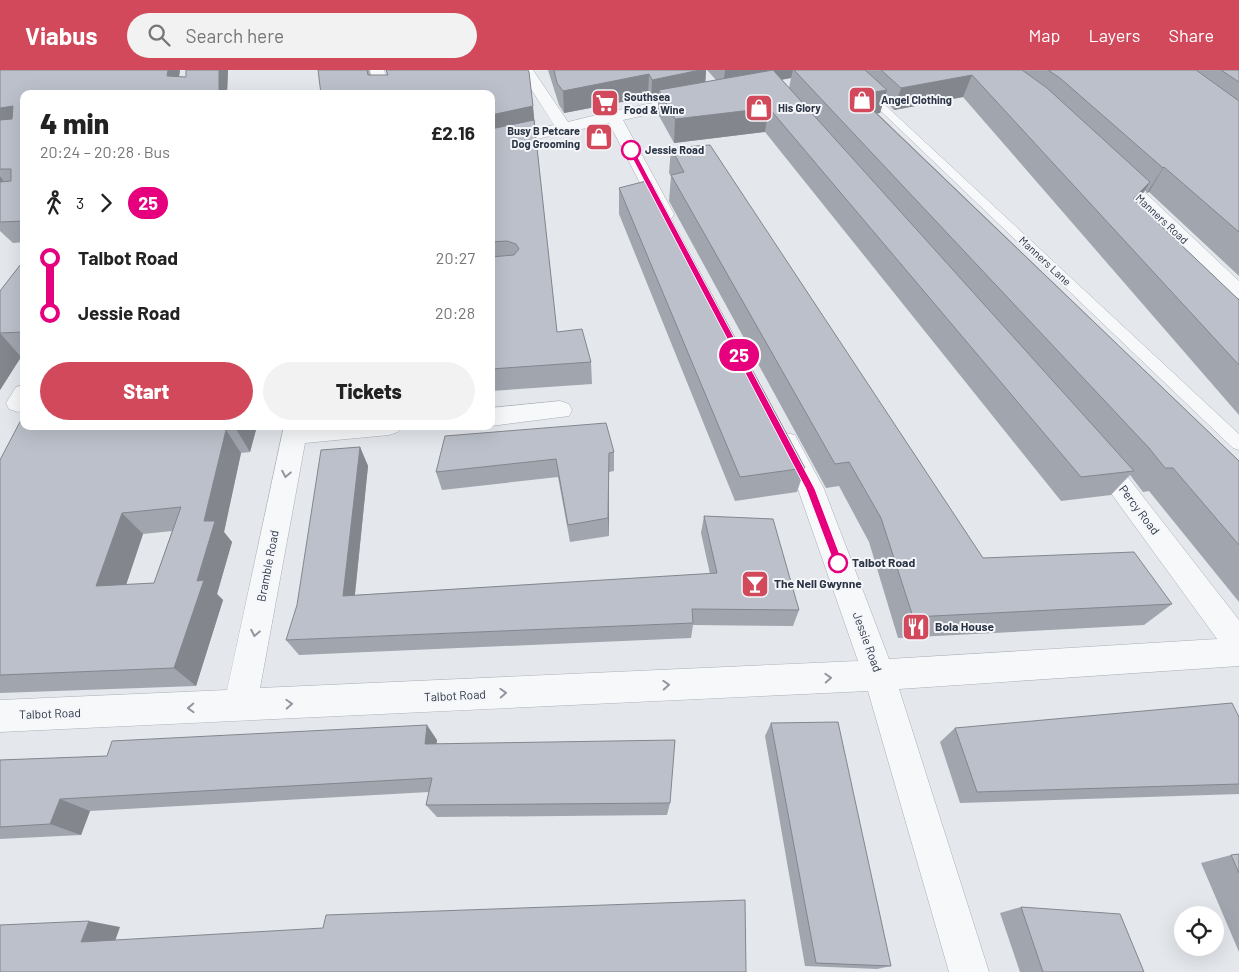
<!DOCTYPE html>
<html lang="en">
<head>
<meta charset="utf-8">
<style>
	:root { --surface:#fff; --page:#f2f2f2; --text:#222; --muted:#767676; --accent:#d1495b }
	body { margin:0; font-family:Barlow,sans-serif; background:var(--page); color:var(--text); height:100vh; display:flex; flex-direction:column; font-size:19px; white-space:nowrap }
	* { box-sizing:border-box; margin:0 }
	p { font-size:16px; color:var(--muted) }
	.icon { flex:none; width:28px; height:28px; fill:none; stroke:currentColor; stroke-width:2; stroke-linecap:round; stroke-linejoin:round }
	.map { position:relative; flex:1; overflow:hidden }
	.side { position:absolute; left:20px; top:20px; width:475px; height:340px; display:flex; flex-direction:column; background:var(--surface); border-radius:10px; box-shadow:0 5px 20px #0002 }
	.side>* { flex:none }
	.badge { padding:0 10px; border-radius:16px; font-size:18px; line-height:32px }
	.controls { position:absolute; left:1174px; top:836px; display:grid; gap:10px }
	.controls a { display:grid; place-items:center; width:50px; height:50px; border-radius:50%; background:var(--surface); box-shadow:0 5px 20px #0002; font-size:25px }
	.map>.badge { position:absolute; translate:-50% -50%; box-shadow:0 0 0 2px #fff }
	.legs { display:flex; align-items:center; gap:8px; height:55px; padding:0 20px; font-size:16px }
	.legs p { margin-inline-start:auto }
	.headline { display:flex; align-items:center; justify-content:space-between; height:85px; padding:0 20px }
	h1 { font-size:28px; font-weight:800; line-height:38px }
	.primary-button { display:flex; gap:10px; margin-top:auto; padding:10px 20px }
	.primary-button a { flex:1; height:58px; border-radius:30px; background:var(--accent); color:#fff; font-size:20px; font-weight:800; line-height:58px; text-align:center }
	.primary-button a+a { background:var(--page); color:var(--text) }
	ul { padding:0 20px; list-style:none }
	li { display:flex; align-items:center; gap:18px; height:55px; font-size:19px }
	li i { display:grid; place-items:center; width:8px; height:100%; margin:0 6px; background:currentColor }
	li i::after { content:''; width:12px; height:12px; margin:-6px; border:4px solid; border-radius:50%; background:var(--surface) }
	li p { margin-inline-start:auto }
	li:first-child i { background:linear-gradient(#0000 50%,currentColor 0) }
	li:last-child i { background:linear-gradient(currentColor 50%,#0000 0) }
	header { display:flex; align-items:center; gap:30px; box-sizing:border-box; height:70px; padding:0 25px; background:var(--accent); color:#fff }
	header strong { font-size:24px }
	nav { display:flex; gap:28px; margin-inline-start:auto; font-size:18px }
	.search { width:350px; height:45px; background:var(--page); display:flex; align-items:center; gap:12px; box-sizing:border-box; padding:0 18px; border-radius:28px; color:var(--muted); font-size:19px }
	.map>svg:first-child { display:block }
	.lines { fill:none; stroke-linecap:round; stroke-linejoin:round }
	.service-casing { stroke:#a9aeb7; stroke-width:1 }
	.minor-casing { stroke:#a9aeb7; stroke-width:1 }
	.service { fill:#f7f8fa; fill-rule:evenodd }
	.minor { fill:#f7f8fa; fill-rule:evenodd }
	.wall { fill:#a1a5ae; fill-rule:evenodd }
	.shaded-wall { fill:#83868d }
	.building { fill:#bbc0ca; stroke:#83868d; fill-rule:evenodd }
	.oneway { stroke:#9196a0 }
	.line-1 { fill:#e6007e; stroke:#fff }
	.stop-1-dot { fill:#fff; stroke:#e6007e; stroke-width:2.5 }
	.labels { text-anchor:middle; stroke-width:4; stroke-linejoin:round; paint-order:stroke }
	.far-poi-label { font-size:11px; font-weight:bold; fill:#2b3445; stroke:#f4f6f9; text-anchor:start }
	.far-stop-label { font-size:11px; font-weight:bold; fill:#2b3445; stroke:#f4f6f9; text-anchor:start }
	.far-street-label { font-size:11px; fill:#2b3445; stroke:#f4f6f9 }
	.street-label { font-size:12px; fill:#2b3445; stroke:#f4f6f9 }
	.stop-label { font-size:12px; font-weight:bold; fill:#2b3445; stroke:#f4f6f9; text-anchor:start }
	.poi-label { font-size:12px; font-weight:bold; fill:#2b3445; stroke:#f4f6f9; text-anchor:start }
</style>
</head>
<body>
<header>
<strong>Viabus</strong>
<div class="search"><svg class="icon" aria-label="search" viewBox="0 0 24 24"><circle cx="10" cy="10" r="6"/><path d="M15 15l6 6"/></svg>Search here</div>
<nav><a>Map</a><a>Layers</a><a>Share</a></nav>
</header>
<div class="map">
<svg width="1239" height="902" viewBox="0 0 1239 902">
	<rect width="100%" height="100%" fill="#e4e7ec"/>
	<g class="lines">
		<!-- service casing -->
		<g class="service-casing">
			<path id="service" d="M866,19L869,20L1239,364V380L1233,378L863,24L861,22Z"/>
		</g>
		<!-- minor casing -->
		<g class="minor-casing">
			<path id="minor" d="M370,0H384L391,24H375Z
				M519,0H533L568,52L613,41L694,25L699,27L702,30L699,33L623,50L674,144L672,148L665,150L658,148L656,144L609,53L491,79V69L554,55Z
				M1112,96L1118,97L1239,211V228L1232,227L1106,105L1103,101L1106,97Z
				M24,315V340L18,342L9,339L6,333L16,317Z
				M560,331L569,334L572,340L569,346L491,356V338Z
				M284,356H401L398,362L389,365L305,373L260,618L858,591L798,419L773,372L777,365L786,363L795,365L824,419L889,589L1217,569L1084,386L1088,379L1097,376L1106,379L1239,550V596L899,619L989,902H949L868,621L0,662V630L227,620Z"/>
		</g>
		<!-- service -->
		<use href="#service" class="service"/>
		<!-- minor -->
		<use href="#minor" class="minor"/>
	</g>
	<!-- wall -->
	<path class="wall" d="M0,0H180L179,7H186V0H228L227,24H24V172L13,173L0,161Z
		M318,0H369L370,5H387L386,0H528L529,2L557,262L591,292L592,314L491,321V24Z
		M548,0H706L705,12L716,10L707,0H1239V206L1149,122L1147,123L1145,120L1137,133L1239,230V345L963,27L894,40L884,30L880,43H877L1239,391V532L1149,421L1143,422L1130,405L1111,425L1061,431L765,62L674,73L658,44V31L651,32L648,27L564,43L559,35ZM791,8L789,18L782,10Z
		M671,78L983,488L1172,534L1144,555L898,568L869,472L839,416L826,418L669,131L671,106L669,103Z
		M619,118L805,398L797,422L735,431L619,144Z
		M24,190V287H21L0,320V221Z
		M22,348L257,356L250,382L241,383L224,462L232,472L217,524L223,530L196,616L0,623V390ZM172,461L154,513L126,515L143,464Z
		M360,377L368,396L355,525L710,504L701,463L704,446L799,540L793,556L693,555L691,568L299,585L286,570Z
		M614,382V401L609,402V466L570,472L558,407L442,420L436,402Z
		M1239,647V724L960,733L940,672L955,658Z
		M771,653L891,896L877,899L805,896L765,666Z
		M437,670L436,673L670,733L667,745L437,747L426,735L429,722L90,741L81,765L0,769V690L107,686Z
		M1239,784V882L1201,793L1231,785Z
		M1021,837L1144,902H1020L1000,843Z"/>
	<!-- shaded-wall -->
	<path class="shaded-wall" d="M168,0H180L176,24L167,6Z
		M219,0H228L227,24H219Z
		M700,0H706L705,21L659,20L658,31L651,32L652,10Z
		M725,0H793L791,8L723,18Z
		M649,4L648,27L564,43L563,21Z
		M972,5L963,27L894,40L901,18Z
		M887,20L880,43L851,48L857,25Z
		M13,36L24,53L0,59V38Z
		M533,36L535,57L491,67V45Z
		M769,38L765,62L674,73L675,49Z
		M1164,97L1149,122L1147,123L1163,98Z
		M0,106L7,116L0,118Z
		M1150,112L1135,136L1133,129Z
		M0,263L21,287L0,320Z
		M236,356H257L250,382L236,359Z
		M226,360L241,383L224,462L232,472L217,524L223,530L196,616L174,598L197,511L204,451Z
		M360,377L368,396L353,542L343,526Z
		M609,383V466L608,448Z
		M122,443L143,464L119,536L96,516Z
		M427,655L437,670L435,688L425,674Z
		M60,729L90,741L81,765L50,754Z
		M89,851L120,857L113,877L81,872Z"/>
	<!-- building -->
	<path class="building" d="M0,0H168L167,6L186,7V0H219V24H24V151L0,152V112L11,111V99H0V50L12,49L13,36L0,38Z
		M318,0H367L368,5H388L386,0H528L529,2L533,36L491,45V24H321Z
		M554,0H700L652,10L649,4L563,21L557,13Z
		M773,0L1134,401L1081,407L769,38L675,49L659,20Z
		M794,0H865L887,20L857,25L1239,391V475L1173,398H1165L1149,378Z
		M881,0H1022L1047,18L1150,112L1133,129L1239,230V295L972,5L901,18Z
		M1048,0H1196L1239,31V162L1164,97L1163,98L1060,8Z
		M1221,0H1239V12Z
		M534,50L557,262L582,259L591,292L491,299V187L514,185L519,179L516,174L507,171L491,172V59Z
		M710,75L983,488L1134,482L1172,534L913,547L881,448L849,392L835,394L671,105L684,102L671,78Z
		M650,110L805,398L740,407L619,118Z
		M24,190V262L0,263V221Z
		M22,348H24V356H236V359L226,360L204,451H215L197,511L204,510L174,598L0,605V390ZM181,437L154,513L96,516L122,443Z
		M606,353L614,382L609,383L608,448L568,455L556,389L436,402L445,366Z
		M360,377L343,526L717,503L704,446L773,449L799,540L692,539L693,553L286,570L297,535L321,380Z
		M1232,633L1239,647V714L977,722L955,658Z
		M838,652L891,896L816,893L771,653Z
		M427,655L425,674L675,670L670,733L426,735L432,708L60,729L50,754L0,757V690L107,686L112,671Z
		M1239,784V803L1231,785Z
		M745,830L746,902H0V855L89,851L81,872L323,858L326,845Z
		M1021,837L1120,844L1144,902H1043Z"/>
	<!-- one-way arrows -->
	<defs><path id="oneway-chevron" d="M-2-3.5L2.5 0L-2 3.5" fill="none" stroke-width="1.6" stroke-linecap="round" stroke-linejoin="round" transform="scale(1.25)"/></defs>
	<g class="oneway">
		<use href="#oneway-chevron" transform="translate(286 404) rotate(101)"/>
		<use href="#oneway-chevron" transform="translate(255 563) rotate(101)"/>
		<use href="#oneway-chevron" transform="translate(828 608) rotate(-3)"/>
		<use href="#oneway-chevron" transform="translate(666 615) rotate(-3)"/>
		<use href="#oneway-chevron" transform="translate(503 623) rotate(-3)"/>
		<use href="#oneway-chevron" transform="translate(289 634) rotate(-3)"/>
		<use href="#oneway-chevron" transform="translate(191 638) rotate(178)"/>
	</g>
	<!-- line-1 -->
	<path class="line-1" d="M631,78L634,80L815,419L843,493L842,496H835L806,419L628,80Z"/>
	<!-- icons -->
	<defs>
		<g id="shop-square" transform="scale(1.4375)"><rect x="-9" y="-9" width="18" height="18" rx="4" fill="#d1495b" stroke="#f4f6f9"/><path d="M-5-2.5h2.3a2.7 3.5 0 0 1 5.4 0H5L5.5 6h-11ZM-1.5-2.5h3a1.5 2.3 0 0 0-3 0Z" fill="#fff"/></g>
		<g id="supermarket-square" transform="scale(1.4375)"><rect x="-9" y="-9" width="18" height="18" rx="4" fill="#d1495b" stroke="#f4f6f9"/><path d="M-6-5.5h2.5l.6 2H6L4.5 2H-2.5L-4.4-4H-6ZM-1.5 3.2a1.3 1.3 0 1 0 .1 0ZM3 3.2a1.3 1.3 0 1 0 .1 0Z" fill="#fff"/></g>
		<g id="bar-square" transform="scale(1.4375)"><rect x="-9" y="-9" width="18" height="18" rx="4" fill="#d1495b" stroke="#f4f6f9"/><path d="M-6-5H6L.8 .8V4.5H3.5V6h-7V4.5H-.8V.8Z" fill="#fff"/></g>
		<g id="restaurant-square" transform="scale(1.4375)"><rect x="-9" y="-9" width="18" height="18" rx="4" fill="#d1495b" stroke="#f4f6f9"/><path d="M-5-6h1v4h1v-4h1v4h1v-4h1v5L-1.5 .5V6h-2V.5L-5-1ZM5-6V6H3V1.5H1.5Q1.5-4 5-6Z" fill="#fff"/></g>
	</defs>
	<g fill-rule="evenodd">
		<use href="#shop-square" x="862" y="30"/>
		<use href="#supermarket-square" x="605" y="33"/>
		<use href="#shop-square" x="759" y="38"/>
		<use href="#shop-square" x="599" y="67"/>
		<use href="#bar-square" x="755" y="514"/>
		<use href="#restaurant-square" x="916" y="557"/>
	</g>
	<!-- markers -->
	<g class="stop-1-dot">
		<circle cx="631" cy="80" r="9"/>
		<circle cx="838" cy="493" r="9"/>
	</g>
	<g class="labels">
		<!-- far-poi labels -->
		<g class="far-poi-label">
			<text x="624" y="31">Southsea<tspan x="624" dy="13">Food &amp; Wine</tspan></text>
			<text x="881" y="34">Angel Clothing</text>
			<text x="778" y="42">His Glory</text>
			<text x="580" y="65" text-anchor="end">Busy B Petcare<tspan x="580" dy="13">Dog Grooming</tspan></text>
		</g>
		<!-- far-stop labels -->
		<g class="far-stop-label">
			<text x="645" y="84">Jessie Road</text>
		</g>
		<!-- far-street labels -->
		<g class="far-street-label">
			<text transform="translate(1162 149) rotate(43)" y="4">Manners Road</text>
			<text transform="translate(1045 191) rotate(43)" y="4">Manners Lane</text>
		</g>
		<!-- street labels -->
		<g class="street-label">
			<text transform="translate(1139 440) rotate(53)" y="4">Percy Road</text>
			<text transform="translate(268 496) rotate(-79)" y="4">Bramble Road</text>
			<text transform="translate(867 572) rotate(70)" y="4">Jessie Road</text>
			<text transform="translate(455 626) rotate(-3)" y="4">Talbot Road</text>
			<text transform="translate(50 644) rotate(-2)" y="4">Talbot Road</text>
		</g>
		<!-- stop labels -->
		<g class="stop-label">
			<text x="852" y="497">Talbot Road</text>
		</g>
		<!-- poi labels -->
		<g class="poi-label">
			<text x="774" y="518">The Nell Gwynne</text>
			<text x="935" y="561">Bola House</text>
		</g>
	</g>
</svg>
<div class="controls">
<a><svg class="icon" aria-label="locate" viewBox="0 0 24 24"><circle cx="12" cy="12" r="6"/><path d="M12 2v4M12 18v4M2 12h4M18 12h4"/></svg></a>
</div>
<b class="badge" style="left:739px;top:285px;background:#e6007e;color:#fff">25</b>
<section class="side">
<div class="headline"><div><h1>4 min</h1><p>20:24 – 20:28 · Bus</p></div><b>£2.16</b></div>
<div class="legs"><svg class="icon" aria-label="walk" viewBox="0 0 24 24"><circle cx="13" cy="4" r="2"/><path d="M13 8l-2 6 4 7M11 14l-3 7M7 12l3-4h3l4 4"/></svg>3<svg class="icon" aria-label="forward" viewBox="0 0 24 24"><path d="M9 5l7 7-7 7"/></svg><b class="badge" style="background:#e6007e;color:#fff">25</b></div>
<ul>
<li><i style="color:#e6007e"></i><b>Talbot Road</b><p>20:27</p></li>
<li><i style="color:#e6007e"></i><b>Jessie Road</b><p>20:28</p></li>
</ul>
<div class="primary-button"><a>Start</a><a>Tickets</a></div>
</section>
</div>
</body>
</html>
